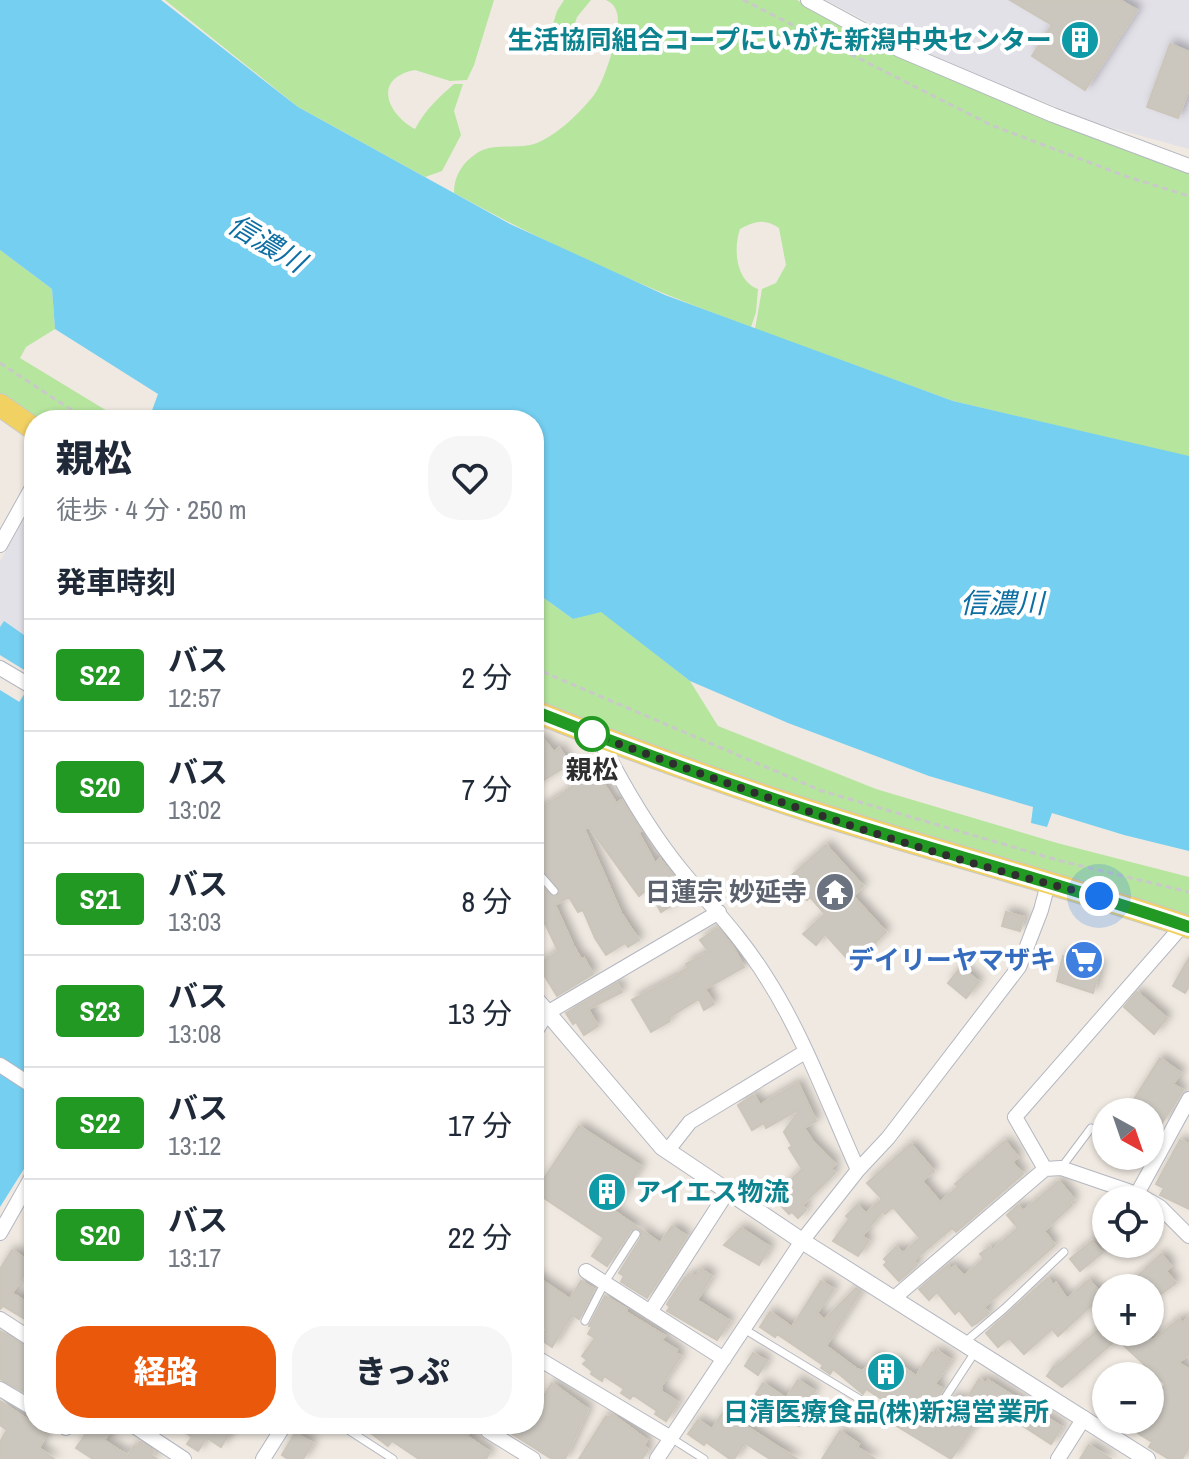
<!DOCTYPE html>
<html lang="ja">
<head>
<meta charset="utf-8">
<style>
	:root { --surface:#fff; --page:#f6f6f7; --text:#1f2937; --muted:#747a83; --line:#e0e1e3; --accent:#ea580c }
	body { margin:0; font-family:"Archivo Narrow","Noto Sans JP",sans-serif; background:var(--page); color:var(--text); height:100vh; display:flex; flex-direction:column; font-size:30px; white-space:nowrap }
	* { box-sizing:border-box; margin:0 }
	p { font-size:26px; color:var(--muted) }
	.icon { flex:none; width:44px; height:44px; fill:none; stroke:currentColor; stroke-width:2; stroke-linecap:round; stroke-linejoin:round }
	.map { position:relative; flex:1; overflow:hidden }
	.panel { position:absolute; left:24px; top:410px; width:520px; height:1024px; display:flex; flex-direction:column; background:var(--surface); border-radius:32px; box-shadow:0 2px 6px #0004 }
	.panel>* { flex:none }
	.badge { padding:0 16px; border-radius:6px; font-size:28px; line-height:52px }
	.needle { width:52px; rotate:140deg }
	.tools { position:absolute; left:1092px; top:1098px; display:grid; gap:16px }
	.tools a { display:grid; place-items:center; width:72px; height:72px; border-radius:50%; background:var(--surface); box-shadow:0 2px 6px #0004; font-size:40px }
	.you { position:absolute; width:40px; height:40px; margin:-20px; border:6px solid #fff; border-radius:50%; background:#1a73e8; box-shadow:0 0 0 12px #1a73e833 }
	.map>.badge { position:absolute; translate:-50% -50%; box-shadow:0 0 0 4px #fff }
	h2 { padding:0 32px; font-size:30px; line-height:72px }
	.round { display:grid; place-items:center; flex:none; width:84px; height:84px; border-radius:32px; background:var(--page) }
	.headline { display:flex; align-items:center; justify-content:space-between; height:136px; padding:0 32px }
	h1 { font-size:38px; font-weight:800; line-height:60px }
	.cta { display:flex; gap:16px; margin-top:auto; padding:16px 32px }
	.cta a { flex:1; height:92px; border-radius:32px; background:var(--accent); color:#fff; font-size:32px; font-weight:800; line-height:92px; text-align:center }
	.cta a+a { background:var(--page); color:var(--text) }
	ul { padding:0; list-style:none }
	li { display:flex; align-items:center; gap:24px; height:112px; padding:0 32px; border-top:2px solid var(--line) }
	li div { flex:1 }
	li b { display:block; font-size:30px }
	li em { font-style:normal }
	li .badge { min-width:88px; font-weight:700; text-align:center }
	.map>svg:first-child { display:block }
	.industrial { fill:#e3e1e8 }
	.green { fill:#b6e59e }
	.water { fill:#75cff0 }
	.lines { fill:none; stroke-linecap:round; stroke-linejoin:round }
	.river { stroke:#75cff0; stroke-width:26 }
	.building { fill:#cbc7bf; stroke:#cbc5ba; stroke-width:2; filter:url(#shadow) }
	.service-casing { stroke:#b4b7c1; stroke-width:9 }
	.minor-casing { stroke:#b4b7c1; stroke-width:16 }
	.tertiary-casing { stroke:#b4b7c1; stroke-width:18 }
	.primary-casing { stroke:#c9c9c9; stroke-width:24 }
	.path { stroke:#c9c9c9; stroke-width:3; stroke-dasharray:6 4; stroke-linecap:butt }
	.service { stroke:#fff; stroke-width:7 }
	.minor { stroke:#fff; stroke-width:14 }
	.tertiary { stroke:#fff; stroke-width:16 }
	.primary { stroke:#f2d163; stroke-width:22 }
	.line-casing { stroke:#fff; stroke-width:18 }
	.line { stroke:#292; stroke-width:12 }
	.walk { stroke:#2e2e2e; stroke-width:8; stroke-dasharray:0 14.4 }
	.stop-dot { fill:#fff; stroke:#292; stroke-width:4 }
	.labels { text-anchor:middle; stroke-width:8; stroke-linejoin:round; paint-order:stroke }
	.culture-label { font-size:26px; font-weight:bold; fill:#0d838f; stroke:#fff; text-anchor:end }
	.stop-label { font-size:26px; font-weight:bold; fill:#2e2e2e; stroke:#fff }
	.worship-label { font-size:26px; font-weight:bold; fill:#5b616d; stroke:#fff; text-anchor:end }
	.shop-label { font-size:26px; font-weight:bold; fill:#366cbe; stroke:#fff; text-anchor:end }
	.water-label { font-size:28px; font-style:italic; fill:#0d6fa3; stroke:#fff }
</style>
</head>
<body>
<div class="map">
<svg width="1189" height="1459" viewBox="0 0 1189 1459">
	<defs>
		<filter id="shadow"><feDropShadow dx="4.5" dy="-4.5" stdDeviation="4" flood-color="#0004"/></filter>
	</defs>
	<rect width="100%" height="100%" fill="#efe9e1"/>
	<!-- industrial -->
	<path class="industrial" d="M826,0H1189V149L1098,124L934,57Z
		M34,502V676L0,655V561Z"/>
	<!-- green -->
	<path class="green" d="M165,0H494L474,65L467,80L450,81L415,70C373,78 386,113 415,129C425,110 438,98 454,84H463L454,111L461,135L442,171L425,177L298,107Z
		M564,0H591L577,17L573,29L561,31L553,24L557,11Z
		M606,0H797L872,42L1189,172V457L953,401L755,329L762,289L776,283L786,265L779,228C764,218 755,221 740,229C733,249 736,281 758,289L756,312L751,327C649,290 550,246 454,193C454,176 462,163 477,153C493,142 519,150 537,143C557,135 581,112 594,95C604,83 622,28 617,13C615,6 612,3 606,0Z
		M0,250L52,289L55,329L26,347L20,358L122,420H34L0,397Z
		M534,591L573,619L601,611L690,681L718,726L876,789L1057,843L1189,877V923L779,796L534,700Z"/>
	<!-- water -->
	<path class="water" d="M0,0H161L298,107L510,224L665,295L953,401L1189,456V851L1124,835L1052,813L1047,827L1031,823L1033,807L929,776L788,723L690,681L601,612L573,619L534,591V420H157L150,416L158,394L55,329L52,289L0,250Z
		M4,621L34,642V676L0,655V627Z
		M0,690L34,711V1153L0,1207Z"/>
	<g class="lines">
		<!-- river -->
		<path class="river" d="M22,741L24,719L34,703"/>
	</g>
	<!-- building -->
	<path class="building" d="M1010,0H1120L1137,10L1085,90L1032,56L1052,25Z
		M1170,44L1189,52V89L1178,118L1147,107Z
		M542,738L554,752L559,748L570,764L534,786V762L541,758L534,744Z
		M593,776L594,779L599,776L616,803L622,800L641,831L638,832L655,863L660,859L689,895L661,912L648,889L639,896L589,827L584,829L621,913L639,940L628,947L625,943L606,955L595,938L583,910L578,912L569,897L555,905L573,945L581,959L584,958L593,974L557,996L538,965L558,951L545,923L534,929V884L538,882L553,897L558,896L560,891L534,860V812L566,792L565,791L581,780L583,782Z
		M826,845L863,886L853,896L886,932L853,965L825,934L816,945L803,934L825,914L810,897L807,900L795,887L798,884L791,876Z
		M1006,912L1024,917L1020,931L1002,926Z
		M718,928L733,947L744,967L705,989L714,1004L704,1010L699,999L668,1018L670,1021L651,1032L632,1000L681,974L680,972L688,968L686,964L709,952L700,940Z
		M1063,956L1101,965L1093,993L1057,981Z
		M1189,958V986L1185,993L1173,986Z
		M961,967L979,982L966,998L948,983Z
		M617,983L622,992L588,1009L598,1026L584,1035L576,1022L573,1024L566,1013Z
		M1137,992L1167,1018L1154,1034L1124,1007Z
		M1160,1058L1181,1073L1173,1084L1183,1090L1162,1123L1150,1116V1112H1144L1131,1104Z
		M798,1083L816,1121L804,1128L814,1143L835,1164L831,1168L835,1173L802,1205L806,1210L798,1218L792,1212L789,1214L773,1197L781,1190L784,1193L787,1190L785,1186L802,1169L789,1148L792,1146L784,1132L800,1109L766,1128L764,1123L752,1130L738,1105L754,1095L760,1105Z
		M579,1126L641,1166L613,1210L660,1243L672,1226L687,1236L647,1298L621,1282L624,1276L619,1273L641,1238L640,1229L631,1230L607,1266L592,1256L604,1238L535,1192Z
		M1180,1140L1189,1144V1209L1160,1195L1164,1188L1156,1184Z
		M1005,1141L1018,1157L1012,1162L1023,1174L956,1232L952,1228L913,1261L917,1265L899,1281L884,1265L887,1262L884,1259L896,1247L903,1253L920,1238L893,1207L885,1214L883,1211L862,1236L869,1241L858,1256L833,1241L849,1219L846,1216L857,1205L866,1213L882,1199L867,1183L911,1144L934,1171L922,1181L940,1202L958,1187L955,1184Z
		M1059,1181L1074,1199L1069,1202L1072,1205L1044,1231L1055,1245L984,1307L989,1313L977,1323L972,1326L959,1310L955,1314L937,1292L929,1300L919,1289L948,1265L951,1269L955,1266L964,1276L984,1259L980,1254L990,1247L992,1250L1018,1228L1007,1215L1018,1205L1023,1211Z
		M741,1228L770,1247L759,1265L724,1245Z
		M1092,1241L1102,1253L1080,1271L1070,1259Z
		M12,1250L32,1263L12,1293L34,1307V1329L31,1327L33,1324L3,1306L0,1309V1269Z
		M1161,1254L1171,1266L1166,1271L1176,1283L1150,1302V1288H1125Z
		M701,1269L712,1276L697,1300L730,1321L717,1340L667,1311L670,1307L667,1304L685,1277L689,1279L692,1274L696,1276Z
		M534,1275L570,1299L581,1281L594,1289L579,1319L572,1315L552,1347L540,1339L546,1329L534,1321Z
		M1048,1278L1053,1285L1056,1283L1067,1299L1089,1280L1106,1299V1318L1094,1303L1058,1336L1052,1329L1024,1354L1009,1338L998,1347L986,1333Z
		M821,1281L834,1289L817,1313L824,1320L856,1288L861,1291L826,1346L857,1369L863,1371L875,1355L889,1364L892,1359L916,1376L932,1352L936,1355L938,1351L951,1360L935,1384L943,1389L924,1418L926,1426L935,1425L954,1396L964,1403L979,1379L986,1383L988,1380L1062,1427L1051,1444L989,1404L951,1459L895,1425L903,1413L866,1389L863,1394L833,1369L830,1374L821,1368L823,1365L777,1334L775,1337L760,1327L770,1312L792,1327Z
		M605,1296L627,1309L626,1312L665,1336L661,1340L677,1350L676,1353L681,1356L662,1385L661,1391L678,1402L666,1421L655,1414L657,1411L633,1395L630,1399L621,1393L624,1389L604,1376L602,1381L591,1374L592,1371L583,1364L587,1360L582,1356L595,1338L588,1334L592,1327L589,1326Z
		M1189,1317V1354L1178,1363L1189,1369V1447L1182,1459H1169L1149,1447L1152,1442L1139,1434L1124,1420H1150V1414L1165,1384L1117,1339L1062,1387L1047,1376L1054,1366L1056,1367L1106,1323V1332H1143L1153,1340L1179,1319L1182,1323Z
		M0,1331L34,1351L29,1358L34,1362V1391L31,1396L0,1379Z
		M753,1353L767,1361L758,1375L745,1366Z
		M798,1380L815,1391L803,1409L808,1412L799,1426L760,1401L762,1398L756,1394L763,1383L786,1398Z
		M552,1383L588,1409L565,1459H552L512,1434L513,1432L503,1425L534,1424V1411Z
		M0,1401L34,1424L45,1428L42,1432L46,1435L39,1448L54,1459H0V1442L7,1430L0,1425Z
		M724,1411L743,1424L797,1459H770L745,1443L734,1459H730L706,1442L704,1445L688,1434L698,1420L712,1429Z
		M612,1414L647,1440L644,1446L648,1450L642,1459H579L606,1416L608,1418Z
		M93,1424H107L113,1428L104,1440L128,1456L134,1446L137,1447L140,1442L154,1451L151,1455L157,1459H93L76,1448Z
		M172,1424H235L221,1447L207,1438L198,1451L187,1444L192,1437Z
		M359,1424H474L467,1436L490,1452L486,1459H419L392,1441L388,1446Z
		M840,1431L859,1444L857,1447L875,1459H822Z
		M295,1433L313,1443L303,1459H288L282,1455Z
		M1089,1445L1111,1459H1080Z"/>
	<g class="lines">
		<!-- service casing -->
		<g class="service-casing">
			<path id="service" d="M534,868L554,891
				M1061,1168L1091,1128
				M585,1321L605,1282L636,1234
				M744,1329L881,1412
				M965,1342L1005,1308L1064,1252
				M930,1421L975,1352
				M264,1424L279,1434
				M339,1424L393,1459
				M671,1438L704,1459"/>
		</g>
		<!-- minor casing -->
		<g class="minor-casing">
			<path id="minor" d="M808,0L900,50L1053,115L1189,166
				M0,545L34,484
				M0,668L34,688
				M598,736C620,780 651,833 682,871C711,906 742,938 766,977C804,1036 829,1106 858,1170
				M534,1034L547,1013L719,912
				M0,1065L34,1087
				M668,1150L690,1122L805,1052
				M1045,1169L1015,1117L1183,925
				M1137,1194L1189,1099
				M1150,1201L1160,1207L1189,1236
				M0,1233L34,1173
				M586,1271L724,1359
				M894,1298L1045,1169L1061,1168L1137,1194L1148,1200
				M650,1312L728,1191
				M0,1319L34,1341
				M534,1356L671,1438
				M0,1389L34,1409
				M59,1424L66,1428L69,1424
				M131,1424L184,1459
				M493,1424L488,1431L533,1459
				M263,1459L285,1424
				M657,1459L802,1241L858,1170L888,1138L1019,967L1041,910L1048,884
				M1058,1459L1084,1418"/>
		</g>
		<!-- tertiary casing -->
		<g class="tertiary-casing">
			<path id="tertiary" d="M534,997L662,1147L802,1241L1147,1459"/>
		</g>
		<!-- primary casing -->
		<g class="primary-casing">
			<path id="primary" d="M0,405L34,429
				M534,711C635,751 738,789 842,821C957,857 1074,888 1189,927"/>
		</g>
		<!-- path -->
		<path class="path" d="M743,0L991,125L1125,176L1189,196
			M0,363L87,420
			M534,668L822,791L1061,861L1189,892"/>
		<!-- service -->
		<use href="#service" class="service"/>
		<!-- minor -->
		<use href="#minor" class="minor"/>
		<!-- tertiary -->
		<use href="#tertiary" class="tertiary"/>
		<!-- primary -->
		<use href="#primary" class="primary"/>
	</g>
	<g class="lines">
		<!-- line casing -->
		<g class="line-casing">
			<path id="line" d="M534,711C635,751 738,789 842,821C957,857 1074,888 1189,927"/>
		</g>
		<!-- line -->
		<use href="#line" class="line"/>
		<!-- walk -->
		<path class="walk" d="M592,734C758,795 926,856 1099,896"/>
	</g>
	<!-- icons -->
	<defs>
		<g id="building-disc" transform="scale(2)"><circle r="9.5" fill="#0f9aa8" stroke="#fff"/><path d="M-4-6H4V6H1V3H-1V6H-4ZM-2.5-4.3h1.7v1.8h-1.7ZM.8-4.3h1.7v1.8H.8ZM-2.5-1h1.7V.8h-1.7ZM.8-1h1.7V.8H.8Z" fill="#fff"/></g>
		<g id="temple-disc" transform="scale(2)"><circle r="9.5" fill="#6b7280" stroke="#fff"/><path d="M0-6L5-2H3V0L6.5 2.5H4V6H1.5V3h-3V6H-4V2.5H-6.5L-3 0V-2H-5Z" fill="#fff"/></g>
		<g id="supermarket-disc" transform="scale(2)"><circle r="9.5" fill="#3f7fe0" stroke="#fff"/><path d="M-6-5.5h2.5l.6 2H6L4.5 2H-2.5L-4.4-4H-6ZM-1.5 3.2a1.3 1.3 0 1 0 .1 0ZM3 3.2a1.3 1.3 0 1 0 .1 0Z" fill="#fff"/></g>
	</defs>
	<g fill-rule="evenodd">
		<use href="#building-disc" x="1080" y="40"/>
		<use href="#temple-disc" x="835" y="892"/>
		<use href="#supermarket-disc" x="1084" y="960"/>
		<use href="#building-disc" x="607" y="1192"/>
		<use href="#building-disc" x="886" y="1372"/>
	</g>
	<!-- markers -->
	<circle class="stop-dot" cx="592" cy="734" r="16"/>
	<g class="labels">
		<!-- culture labels -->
		<g class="culture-label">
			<text x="1052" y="49">生活協同組合コープにいがた新潟中央センター</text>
			<text x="635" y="1201" text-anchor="start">アイエス物流</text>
			<text x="886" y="1421" text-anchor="middle">日清医療食品(株)新潟営業所</text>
		</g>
		<!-- stop labels -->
		<g class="stop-label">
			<text x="592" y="779">親松</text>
		</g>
		<!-- worship labels -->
		<g class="worship-label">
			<text x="807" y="901">日蓮宗 妙延寺</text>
		</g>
		<!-- shop labels -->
		<g class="shop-label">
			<text x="1056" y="969">デイリーヤマザキ</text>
		</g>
		<!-- water labels -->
		<g class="water-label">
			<text transform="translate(267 243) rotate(31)" y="10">信濃川</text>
			<text x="1002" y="613">信濃川</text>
		</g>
	</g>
</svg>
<div class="tools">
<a><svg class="needle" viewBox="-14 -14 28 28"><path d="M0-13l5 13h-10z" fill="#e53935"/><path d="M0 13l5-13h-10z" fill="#747a83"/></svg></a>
<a><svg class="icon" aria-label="locate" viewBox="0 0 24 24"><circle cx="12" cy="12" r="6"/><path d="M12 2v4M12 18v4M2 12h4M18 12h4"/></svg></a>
<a>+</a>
<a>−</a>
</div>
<div class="you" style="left:1099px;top:896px"></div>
<section class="panel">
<div class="headline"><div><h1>親松</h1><p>徒歩 · 4 分 · 250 m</p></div><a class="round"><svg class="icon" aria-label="heart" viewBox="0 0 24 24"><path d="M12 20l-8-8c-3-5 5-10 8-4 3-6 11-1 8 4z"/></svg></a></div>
<h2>発車時刻</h2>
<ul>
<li><span class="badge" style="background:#292;color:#fff">S22</span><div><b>バス</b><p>12:57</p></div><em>2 分</em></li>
<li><span class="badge" style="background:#292;color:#fff">S20</span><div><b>バス</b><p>13:02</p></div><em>7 分</em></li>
<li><span class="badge" style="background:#292;color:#fff">S21</span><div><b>バス</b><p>13:03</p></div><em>8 分</em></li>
<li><span class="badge" style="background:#292;color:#fff">S23</span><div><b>バス</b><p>13:08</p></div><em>13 分</em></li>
<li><span class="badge" style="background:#292;color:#fff">S22</span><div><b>バス</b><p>13:12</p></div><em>17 分</em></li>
<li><span class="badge" style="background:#292;color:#fff">S20</span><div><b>バス</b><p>13:17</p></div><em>22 分</em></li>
</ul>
<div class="cta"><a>経路</a><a>きっぷ</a></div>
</section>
</div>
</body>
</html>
